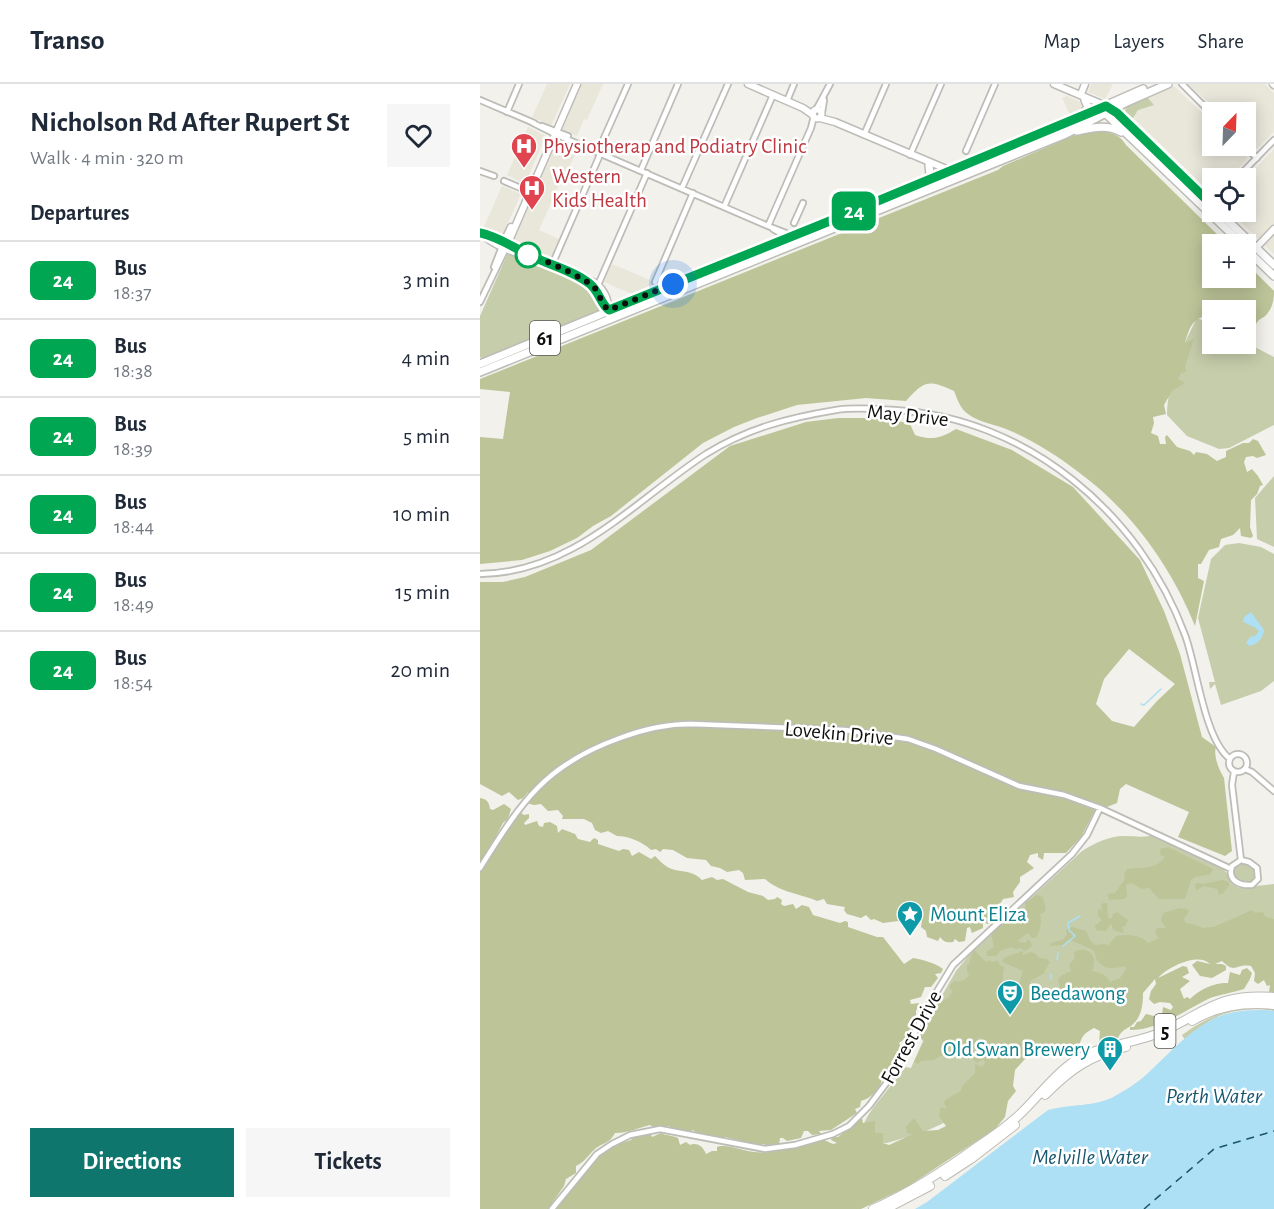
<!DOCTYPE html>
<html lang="en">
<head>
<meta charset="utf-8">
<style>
	:root { --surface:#fff; --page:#f6f6f7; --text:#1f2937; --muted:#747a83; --line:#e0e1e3; --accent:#0f766e }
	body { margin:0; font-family:"Alegreya Sans",sans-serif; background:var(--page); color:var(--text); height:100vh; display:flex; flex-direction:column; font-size:22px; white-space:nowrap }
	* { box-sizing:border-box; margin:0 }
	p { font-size:20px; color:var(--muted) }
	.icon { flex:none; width:33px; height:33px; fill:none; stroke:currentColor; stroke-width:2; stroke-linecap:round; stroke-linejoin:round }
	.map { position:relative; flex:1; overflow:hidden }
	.sheet { display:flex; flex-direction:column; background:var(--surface); width:480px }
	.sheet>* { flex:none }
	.badge { padding:0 12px; border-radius:9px; font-size:21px; line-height:39px }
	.needle { width:39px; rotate:23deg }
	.buttons { position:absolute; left:722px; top:18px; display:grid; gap:12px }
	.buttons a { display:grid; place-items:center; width:54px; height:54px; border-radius:0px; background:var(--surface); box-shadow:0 3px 15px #0003; font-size:30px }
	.you { position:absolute; width:30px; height:30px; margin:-15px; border:4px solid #fff; border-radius:50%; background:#1a73e8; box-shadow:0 0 0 9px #1a73e833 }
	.map>.badge { position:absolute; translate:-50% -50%; box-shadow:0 0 0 3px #fff }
	h2 { padding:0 30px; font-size:22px; line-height:54px }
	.round { display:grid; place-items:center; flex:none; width:63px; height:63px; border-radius:0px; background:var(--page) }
	.summary { display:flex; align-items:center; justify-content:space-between; height:102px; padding:0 30px }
	h1 { font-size:28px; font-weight:700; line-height:45px }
	.button { display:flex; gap:12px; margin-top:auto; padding:12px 30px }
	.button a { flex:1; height:69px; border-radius:0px; background:var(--accent); color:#fff; font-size:24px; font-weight:700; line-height:69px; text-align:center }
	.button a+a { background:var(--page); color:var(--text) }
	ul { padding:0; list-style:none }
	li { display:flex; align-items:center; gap:18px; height:78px; padding:0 30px; border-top:2px solid var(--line) }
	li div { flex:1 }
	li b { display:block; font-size:22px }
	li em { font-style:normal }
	li .badge { min-width:66px; font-weight:700; text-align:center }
	header { display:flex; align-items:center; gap:36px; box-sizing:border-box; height:84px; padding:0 30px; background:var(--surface); border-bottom:2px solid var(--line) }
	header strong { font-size:28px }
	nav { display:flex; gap:33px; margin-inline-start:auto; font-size:21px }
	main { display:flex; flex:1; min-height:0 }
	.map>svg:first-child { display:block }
	.built { fill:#e9e7da }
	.green { fill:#c6cdab }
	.forest { fill:#bcc498; fill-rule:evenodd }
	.water { fill:#addff5 }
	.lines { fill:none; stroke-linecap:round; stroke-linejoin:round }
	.stream { stroke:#addff5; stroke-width:1.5 }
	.ferry { stroke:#18566d; stroke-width:1.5; stroke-dasharray:8 6; stroke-linecap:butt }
	.street-casing { stroke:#bdbcb7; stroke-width:8 }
	.secondary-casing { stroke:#bdbcb7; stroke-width:9 }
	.primary-casing { stroke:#bdbcb7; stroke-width:10 }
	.highway-casing { stroke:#bdbcb7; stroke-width:10 }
	.street { stroke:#fff; stroke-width:4.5 }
	.secondary { stroke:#fff; stroke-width:6 }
	.primary { stroke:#fff; stroke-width:7 }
	.highway { stroke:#fff; stroke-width:8 }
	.line-casing { stroke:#fff; stroke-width:14 }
	.line { stroke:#00a651; stroke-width:9 }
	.walk { stroke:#0e0e0c; stroke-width:6; stroke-dasharray:0 10.8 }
	.stop-dot { fill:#fff; stroke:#00a651; stroke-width:3 }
	.labels { text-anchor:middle; stroke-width:5; stroke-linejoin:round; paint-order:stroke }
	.shield { fill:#fff; stroke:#565655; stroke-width:1.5 }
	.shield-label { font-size:20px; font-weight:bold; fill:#0e0e0c }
	.health-label { font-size:21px; fill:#be3a42; stroke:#fff; text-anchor:start }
	.street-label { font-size:21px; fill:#0e0e0c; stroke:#fff }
	.culture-label { font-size:21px; fill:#0d838f; stroke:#fff; text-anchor:start }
	.water-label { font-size:22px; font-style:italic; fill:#18566d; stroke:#fff }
</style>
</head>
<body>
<header>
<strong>Transo</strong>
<nav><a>Map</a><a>Layers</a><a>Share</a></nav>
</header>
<main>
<section class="sheet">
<div class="summary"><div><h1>Nicholson Rd After Rupert St</h1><p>Walk · 4 min · 320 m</p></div><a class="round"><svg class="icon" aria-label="heart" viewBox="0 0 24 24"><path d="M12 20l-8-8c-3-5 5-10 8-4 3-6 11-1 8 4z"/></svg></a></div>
<h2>Departures</h2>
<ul>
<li><span class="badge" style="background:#00a651;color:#fff">24</span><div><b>Bus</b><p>18:37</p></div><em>3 min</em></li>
<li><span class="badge" style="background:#00a651;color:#fff">24</span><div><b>Bus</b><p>18:38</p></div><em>4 min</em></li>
<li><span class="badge" style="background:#00a651;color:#fff">24</span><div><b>Bus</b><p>18:39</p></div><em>5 min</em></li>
<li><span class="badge" style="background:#00a651;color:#fff">24</span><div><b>Bus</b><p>18:44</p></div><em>10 min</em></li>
<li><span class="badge" style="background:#00a651;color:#fff">24</span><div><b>Bus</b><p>18:49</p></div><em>15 min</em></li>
<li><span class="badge" style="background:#00a651;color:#fff">24</span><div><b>Bus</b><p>18:54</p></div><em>20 min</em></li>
</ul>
<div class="button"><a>Directions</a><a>Tickets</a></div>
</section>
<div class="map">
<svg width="794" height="1125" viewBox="0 0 794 1125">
	<rect width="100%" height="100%" fill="#f2f1ec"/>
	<!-- built -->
	<path class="built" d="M67,0H90L72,40L70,41L52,33Z
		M101,0H123L107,36L104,35L97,52L82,46Z
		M611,0H633L625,15L608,8Z
		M708,0H785L794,9V48L777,65L765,53V28H739Z
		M694,2L732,38V62H756L768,74L749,94H732V110L645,26L647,21Z
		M587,12L602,19L604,24L590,31L582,14Z
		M48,43L66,52L45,100L27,91Z
		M78,56L98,65L89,83H87L59,146L79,155L71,174L35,158L34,155Z
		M794,65V170L750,128H765V95Z
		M22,102L41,110L23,150L19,152L3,145Z
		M132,180L177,199L152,210L124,198Z"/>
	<!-- green -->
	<path class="green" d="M667,13L674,21L658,26L653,34L645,27L647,21Z
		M31,169L104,198L110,202L121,220L118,228L3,275L0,273V232L27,171Z
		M717,234L732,240V260H765V258L794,273V341L749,364L739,365L707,352L687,331C688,297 701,264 717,234Z
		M794,392V463L777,455L775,414Z
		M759,459L781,463L794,470V597L781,607L741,621L735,600L730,605L729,598H735L718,534L731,475L745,461Z
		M674,751L739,782L747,789L751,799L759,804L794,800V837L656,889L530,966L466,1038L444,1048L407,1059H400L384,1040C389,1025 415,999 425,983L431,984L443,957L439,952L440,950L476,887L490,870L602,767C615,759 629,752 644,752C654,752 664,754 674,751Z
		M758,780H767L776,787L775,795L771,799L757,797L752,791L754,783Z
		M776,923L794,925V927C773,923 746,926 728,938C720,943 712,950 705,956L702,951C727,933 745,926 776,923Z"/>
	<!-- forest -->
	<path class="forest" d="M609,45C624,48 638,47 646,61L747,160H732V194H765V178L794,207C794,215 793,223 787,230C785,233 781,234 779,236C774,241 774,247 768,252L765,251V226H732V230C713,234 710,241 705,259L714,255L705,282L706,288L701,289L698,295L705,299L692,307L684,321L686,330L673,333L674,339L671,349L678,352L680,360H686L685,353L687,351L697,363L710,367L714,371L716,368L727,370L737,377L746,373V367L763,359H769L773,355L778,357L786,371L777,374L773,372L766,373L764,378L767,388L772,385L778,392L783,401L780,402L777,410L771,416L770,443L773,452L771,454L761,452L760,444L753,451L741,455L739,463L729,466L721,480H718V494L724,497L715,542C691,482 650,425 597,387C576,371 551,355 526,345C514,340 498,338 488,330C480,325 477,314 474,307C448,295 444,297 426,317L386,314L317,321L277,334L254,343L223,359L131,432L113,442L97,454L70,467L42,476L0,480V353L23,355L30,308L0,305V295L518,86L523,82Z
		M358,334H407L430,340L435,351C452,357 461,354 476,345L532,366L593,403L660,476L684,527L700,570L722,653L736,663C733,671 739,686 744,694L752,767L745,772L698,753L709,728L646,700L640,705L637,719L614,728L601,753L586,769H564L563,776L558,773V769L550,771L547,778L554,784L540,793V798L533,808L534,813L523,815L520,820V832L508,840L503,838V844L492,849L490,843L487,844L485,857L479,858L475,855L473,858C467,859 464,858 460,853L458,857L447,853L446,847L441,843L442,836C435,839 429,836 421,840L418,837L403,839L394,835L391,836L386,831L381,834L367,830L364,826L365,823L347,820L344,815L337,817C319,809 301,809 285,795L265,796L263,789L259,786L247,788L240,784L231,782L226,776L207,774L193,766L183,765L180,768L176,765L171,766C163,758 148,752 137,752L128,747L121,749L115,746L112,739L104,735H82L83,732L78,726L68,727L61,720L54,721L46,719L48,708L43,714L38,716L29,708L22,712L0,700V498H23L45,493L111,466L250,362L326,338ZM649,565L695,600L677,617L654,643L632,637L616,620L624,595Z
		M0,714C7,715 9,718 10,725L13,726L24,720L31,725L28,735L23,739L0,782Z
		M38,727L44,731L49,730V734L44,739L45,741L57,737L59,742L63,743L64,739L70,738L77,742L78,749L82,745L95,750L98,755L110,758L114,754L118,756V760L139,767L143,765L149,766L152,772L159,768L171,775L175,772C181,778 186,784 195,786C206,788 213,787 222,796L232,793L237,796L243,795L268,808L283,812L288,816L295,815L297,813L302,816L301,820L304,822L313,820L316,825L322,821L329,823L333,831L360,839L365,837L368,838V843L397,853H403L424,880L433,874C443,876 453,878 463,885L461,889L455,890L458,894L451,903H445L441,913L430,916L431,920L439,919L436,927V935L432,938L435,941L427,949L426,954L419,959L422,967L413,979L409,988L402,991C403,1003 392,1014 381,1017L380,1023L375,1025L377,1029L351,1046L339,1047L341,1050L332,1051L328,1047H324L321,1054L307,1057L303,1054H300L299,1061L288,1063L284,1060L279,1061L245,1053C237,1056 230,1054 224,1050L219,1051L213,1046L209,1049L194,1046L188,1042C182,1045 176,1045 170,1041C158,1044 148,1049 135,1049C129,1060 124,1058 115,1065C108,1071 105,1078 96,1082V1089L86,1095L84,1102L68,1125H0V788Z
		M688,763L733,785L731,790L715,793L711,796L705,815H679L669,804L662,805L652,799L646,801L647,812L644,815L629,816L627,810L635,809L645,795L644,790L647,785C661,783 678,786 685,772H681L680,765Z
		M742,796L749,798V802L743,809L739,811L737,805L724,802L717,806L715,804L716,799L723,800Z
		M556,811L563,813L566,826L563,829L560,830C562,837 561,845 556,854H552L548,849L537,857L545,859L549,855L552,862L545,867L541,864L536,865L531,863L520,867L516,872H507L506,868L514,863L511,849L517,841L524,837L527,839L528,834L532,837L531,833L535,827L542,829L546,826L545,819Z
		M623,819H627L628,834H632L633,830L637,828L648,836L645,842L642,843L644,849L633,846L631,839L626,847L616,846L615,842L622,836L618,832V825L622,826L621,821Z
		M700,824L707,825L709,828L704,834L705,839L713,840L723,844L734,843L772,826L775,829L783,828L785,833L794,835V909L789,908L790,901L787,902L784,896L778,900L774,897L775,889L771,882C755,879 756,891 742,877L735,880H742L746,882V886L732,894L720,892L712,881L717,877L730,880C718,868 688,883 678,894L703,882L707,883L709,889L702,893L710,897L700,905L704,915L707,913L710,915C718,906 736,898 748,899L750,888L760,891L762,886L767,884L772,889L770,895L764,905C753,909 739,910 728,915C704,927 679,946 650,946V943H654L657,938L661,937L666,930L674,932L678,935L682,931L683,923L691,926L693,923L690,919L680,918L674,920L669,915L671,907L676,900L675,895L663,909C663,919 662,929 656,937C650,945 642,944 638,954L634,955L633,952L627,959L619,960L620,947L614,944C598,952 603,957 595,969L588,971L584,963L564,962L544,976L535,986L533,1002L536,1007L528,1017L525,1033L515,1045L427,1103L381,1125H74L113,1077L132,1062L151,1056L153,1053L170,1049L172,1053L181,1049C187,1052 192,1051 198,1054L200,1061L206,1058L210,1061C218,1058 223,1063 226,1070L232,1067H237V1063C246,1059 263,1067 274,1068C293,1070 309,1064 327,1061L331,1057L335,1059L344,1056L353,1060L357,1059L351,1056L352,1053H358L382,1034L383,1039L395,1037V1049H403V1059L409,1061L433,1050L427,1049L426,1043L434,1034L443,1047L458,1046L466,1042L459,1032L461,1023L467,1025L464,1019L465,1016L481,1007L482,1002L495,989V980L502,983L505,979L504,975L497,979L492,974L496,971L501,955L499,953L490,965L487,961L473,955L465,972H460L453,976L441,977L438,980L434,978L444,957L440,952L441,945L449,939L447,933L450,932L454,921L468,914L473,907L470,905V901L475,897C480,899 487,895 489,891L487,887V881L490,879V875L494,866L506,878L509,876L512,878L518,877L520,881L524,883L522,901H531L534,917L541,915L537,908L543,887L522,878L524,874L543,867V871L551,868L556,870L559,874L567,875L570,878L563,890L550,897L555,908L566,914L575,910L578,911L581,907L578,896L582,891L591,887L589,881L595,874L594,868C608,861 619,872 612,887C620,888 627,891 630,898L640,894L646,885L644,882C634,885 624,886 617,876C615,873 616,870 614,867C613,865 590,856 588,856L583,861L570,862L571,859L582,856L587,851L586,846L592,843L606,847L610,856L615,861L625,860L628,862L636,852C647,850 660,850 668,859L679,854L675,849L677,844H686L681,836L683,829Z"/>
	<!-- water -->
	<path class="water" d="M771,528L784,546C783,554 778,560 770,562L766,559L770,553L775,552L779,547L774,543L763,538L764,533Z
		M787,926L794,927V1125H435L447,1118L568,1026C589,1020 616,1023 635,1012C646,1006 657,999 666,991C688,971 715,939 746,930C759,926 773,926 787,926Z"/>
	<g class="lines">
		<!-- stream -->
		<path class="stream" d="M661,620L664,621L681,605
			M583,862L595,852L589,846L588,839L600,832
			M577,876L578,869
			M571,895V890"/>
		<!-- ferry -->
		<path class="ferry" d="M664,1125L734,1065L794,1047"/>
		<!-- street casing -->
		<g class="street-casing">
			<path id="street" d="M702,0L732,30
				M0,16L54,39
				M307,17L314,0
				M336,26L350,0
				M27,28L39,0
				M342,29L344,16
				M53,39L75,50L288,142L306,149L307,155
				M62,42L88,52
				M384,51L406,0
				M764,62L777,74
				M486,67L515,0
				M430,71L461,0
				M161,86L198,0
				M0,87L14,92
				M757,94L794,56
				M24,97L50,108
				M202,104L248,0
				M244,123L293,11
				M314,139L323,119
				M288,142L331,44L334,32
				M293,145L317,159
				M72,181L119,73L120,63L148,0
				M14,183L23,160
				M175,198L213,109
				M118,201L167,89
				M0,218L27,162
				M0,490C93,489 154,417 226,370C268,344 308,334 356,326C375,323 395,325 415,326C547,334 660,429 705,551C717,583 724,655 750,675
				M749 679a9 9 0 1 1 18 0a9 9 0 1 1-18 0Z
				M765,685L772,688L794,707
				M754,688L752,701L761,776
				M761,776L769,778L777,784L778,795L772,801C759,802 747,796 752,782Z
				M0,784C41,719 64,681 140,654C164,645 186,640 211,640L365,646L428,655L456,665L539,702L584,711L620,724L751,785
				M72,1125L117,1070L132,1060L150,1051L180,1045L285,1065L315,1061L353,1050L369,1042L389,1022L417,985L445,927L473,881L592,770L607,751L620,724"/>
		</g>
		<!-- secondary casing -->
		<g class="secondary-casing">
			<path id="secondary" d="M268,0L323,24L333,31
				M574,0L626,22
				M793,0L794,1
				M601,10L605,0
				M332.5 30a4.5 4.5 0 1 1 9 0a4.5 4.5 0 1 1-9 0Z
				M340,34L355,38L471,87
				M463,88L470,92L484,90
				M0,149L43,166L47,170L115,199C125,206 130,219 128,230
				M2,150C11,159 33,170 46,170
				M24,158L31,143
				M28,159L97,0
				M771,169L794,145
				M107,198C119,206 121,221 132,228"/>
		</g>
		<!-- primary casing -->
		<g class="primary-casing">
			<path id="primary" d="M629,24L732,121
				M623,27L762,160
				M603,31L608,23L605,16
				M597,47C612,44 627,40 641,48
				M447,97L450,91L449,81
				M739,128L794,181
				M765,164L794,192
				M0,280L579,42L663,5
				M0,288L586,50L647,18L688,0"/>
		</g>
		<!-- highway casing -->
		<g class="highway-casing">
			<path id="highway" d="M712,937C737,922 766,918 794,921
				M565,1011C592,984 608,973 646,963
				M465,1092L491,1075L535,1041
				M393,1125C431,1108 464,1087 498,1062C512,1053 526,1043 538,1032C557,1015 572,992 593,978C621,959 654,961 684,947C728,926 740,909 794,913
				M406,1125L450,1102"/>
		</g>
		<!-- street -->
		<use href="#street" class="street"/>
		<!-- secondary -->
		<use href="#secondary" class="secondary"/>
		<!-- primary -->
		<use href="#primary" class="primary"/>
		<!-- highway -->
		<use href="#highway" class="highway"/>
	</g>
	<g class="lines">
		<!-- line casing -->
		<g class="line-casing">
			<path id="line" d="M0,149C19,153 34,164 51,172C70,181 94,187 110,200C119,207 121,221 129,226L340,141L626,22L637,29L732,121"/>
		</g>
		<!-- line -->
		<use href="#line" class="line"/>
		<!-- walk -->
		<path class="walk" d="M48,171C57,172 103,193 114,203C120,210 121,221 129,226L193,200"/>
	</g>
	<!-- icons -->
	<defs>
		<g id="hospital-pin" transform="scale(1.35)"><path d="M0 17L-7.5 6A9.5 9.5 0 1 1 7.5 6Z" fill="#e0444e" stroke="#fff"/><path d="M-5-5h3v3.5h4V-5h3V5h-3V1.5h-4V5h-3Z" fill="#fff"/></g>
		<g id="sight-pin" transform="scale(1.35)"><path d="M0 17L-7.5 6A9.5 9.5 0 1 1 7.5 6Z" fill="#0f9aa8" stroke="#fff"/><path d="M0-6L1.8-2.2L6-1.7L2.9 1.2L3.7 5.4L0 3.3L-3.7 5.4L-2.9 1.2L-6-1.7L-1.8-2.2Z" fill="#fff"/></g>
		<g id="theatre-pin" transform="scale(1.35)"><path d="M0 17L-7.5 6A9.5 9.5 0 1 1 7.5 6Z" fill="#0f9aa8" stroke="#fff"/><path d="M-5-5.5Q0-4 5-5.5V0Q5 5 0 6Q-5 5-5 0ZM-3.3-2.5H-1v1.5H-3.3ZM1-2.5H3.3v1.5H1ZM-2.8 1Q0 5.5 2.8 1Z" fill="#fff"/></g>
		<g id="building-pin" transform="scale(1.35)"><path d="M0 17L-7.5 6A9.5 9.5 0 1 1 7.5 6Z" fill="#0f9aa8" stroke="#fff"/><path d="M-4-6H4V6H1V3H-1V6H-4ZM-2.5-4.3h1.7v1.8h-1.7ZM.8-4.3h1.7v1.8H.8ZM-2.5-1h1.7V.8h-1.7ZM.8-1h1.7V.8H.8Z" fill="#fff"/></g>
	</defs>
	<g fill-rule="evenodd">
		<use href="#hospital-pin" x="44" y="62"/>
		<use href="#hospital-pin" x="52" y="104"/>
		<use href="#sight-pin" x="430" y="830"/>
		<use href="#theatre-pin" x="530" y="909"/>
		<use href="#building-pin" x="630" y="965"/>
	</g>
	<!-- markers -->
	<circle class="stop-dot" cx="48" cy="171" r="12"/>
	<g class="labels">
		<!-- shield labels -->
		<g class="shield">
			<rect x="50" y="237" width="30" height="34" rx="4.5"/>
			<rect x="674.5" y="930" width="21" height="34" rx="4.5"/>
		</g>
		<g class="shield-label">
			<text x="65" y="261">61</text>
			<text x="685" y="954">5</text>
		</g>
		<!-- health labels -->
		<g class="health-label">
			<text x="63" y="69">Physiotherap and Podiatry Clinic</text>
			<text x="72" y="99">Western<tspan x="72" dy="24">Kids Health</tspan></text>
		</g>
		<!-- street labels -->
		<g class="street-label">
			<text transform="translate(428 331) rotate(6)" y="7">May Drive</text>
			<text transform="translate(359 649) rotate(5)" y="7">Lovekin Drive</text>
			<text transform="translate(431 953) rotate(-61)" y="7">Forrest Drive</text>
		</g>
		<!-- culture labels -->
		<g class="culture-label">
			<text x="450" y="837">Mount Eliza</text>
			<text x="550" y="916">Beedawong</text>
			<text x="610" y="972" text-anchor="end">Old Swan Brewery</text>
		</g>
		<!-- water labels -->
		<g class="water-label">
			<text x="734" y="1019">Perth Water</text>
			<text x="610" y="1080">Melville Water</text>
		</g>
	</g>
</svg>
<div class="buttons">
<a><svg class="needle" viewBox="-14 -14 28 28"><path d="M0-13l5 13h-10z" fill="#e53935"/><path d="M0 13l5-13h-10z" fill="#747a83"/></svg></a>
<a><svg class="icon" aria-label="locate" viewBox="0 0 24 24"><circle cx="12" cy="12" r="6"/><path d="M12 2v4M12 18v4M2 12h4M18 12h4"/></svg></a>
<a>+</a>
<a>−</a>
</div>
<div class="you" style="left:193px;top:200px"></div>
<b class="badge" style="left:374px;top:127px;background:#00a651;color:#fff">24</b>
</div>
</main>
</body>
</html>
